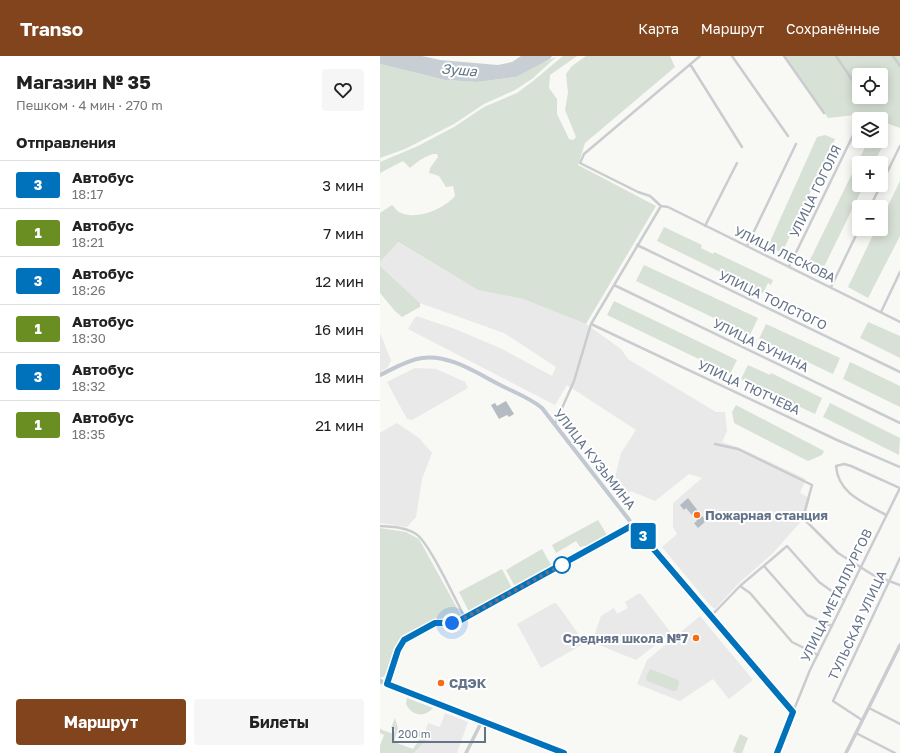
<!DOCTYPE html>
<html lang="ru">
<head>
<meta charset="utf-8">
<style>
	:root { --surface:#fff; --page:#f6f6f6; --text:#222; --muted:#767676; --line:#e0e0e0; --accent:#81441d }
	body { margin:0; font-family:"Golos Text",sans-serif; background:var(--page); color:var(--text); height:100vh; display:flex; flex-direction:column; font-size:15px; white-space:nowrap }
	* { box-sizing:border-box; margin:0 }
	p { font-size:13px; color:var(--muted) }
	.icon { flex:none; width:22px; height:22px; fill:none; stroke:currentColor; stroke-width:2; stroke-linecap:round; stroke-linejoin:round }
	.map { position:relative; flex:1; overflow:hidden }
	.panel { display:flex; flex-direction:column; background:var(--surface); width:380px }
	.panel>* { flex:none }
	.badge { padding:0 8px; border-radius:3px; font-size:14px; line-height:26px }
	.tools { position:absolute; left:472px; top:12px; display:grid; gap:8px }
	.tools a { display:grid; place-items:center; width:36px; height:36px; border-radius:4px; background:var(--surface); box-shadow:0 2px 10px #0003; font-size:20px }
	.scale { position:absolute; left:12px; bottom:10px; width:94px; box-sizing:border-box; padding-left:4px; border:2px solid #647389; border-top:0; font-size:11px; line-height:14px; white-space:nowrap; color:#647389; -webkit-text-stroke:3px #fff; paint-order:stroke }
	.you { position:absolute; width:20px; height:20px; margin:-10px; border:3px solid #fff; border-radius:50%; background:#1a73e8; box-shadow:0 0 0 6px #1a73e833 }
	.map>.badge { position:absolute; translate:-50% -50%; box-shadow:0 0 0 2px #fff }
	h2 { padding:0 16px; font-size:15px; line-height:36px }
	.round { display:grid; place-items:center; flex:none; width:42px; height:42px; border-radius:4px; background:var(--page) }
	.overview { display:flex; align-items:center; justify-content:space-between; height:68px; padding:0 16px }
	h1 { font-size:19px; font-weight:700; line-height:30px }
	.action { display:flex; gap:8px; margin-top:auto; padding:8px 16px }
	.action a { flex:1; height:46px; border-radius:4px; background:var(--accent); color:#fff; font-size:16px; font-weight:700; line-height:46px; text-align:center }
	.action a+a { background:var(--page); color:var(--text) }
	ul { padding:0; list-style:none }
	li { display:flex; align-items:center; gap:12px; height:48px; padding:0 16px; border-top:1px solid var(--line) }
	li div { flex:1 }
	li b { display:block; font-size:15px }
	li em { font-style:normal }
	li .badge { min-width:44px; font-weight:700; text-align:center }
	header { display:flex; align-items:center; gap:24px; box-sizing:border-box; height:56px; padding:0 20px; background:var(--accent); color:#fff }
	header strong { font-size:19px }
	nav { display:flex; gap:22px; margin-inline-start:auto; font-size:14px }
	main { display:flex; flex:1; min-height:0 }
	.map>svg:first-child { display:block }
	.built { fill:#e8e9e8 }
	.green { fill:#d8e1d5; fill-rule:evenodd }
	.water { fill:#c7cfd5 }
	.building { fill:#b4bbc2 }
	.lines { fill:none; stroke-linecap:round; stroke-linejoin:round }
	.minor { stroke:#caccd0; stroke-width:2.5 }
	.tertiary { stroke:#caccd0; stroke-width:3.5 }
	.secondary { stroke:#c2c8d1; stroke-width:4 }
	.primary { stroke:#c2c8d1; stroke-width:4.5 }
	.line-casing { stroke:#fff; stroke-width:9 }
	.line { stroke:#0072bc; stroke-width:6 }
	.walk { stroke:#647389; stroke-width:4; stroke-dasharray:0 7.2 }
	.poi-dot { fill:#f66d17; stroke:#fff; stroke-width:1.5 }
	.stop-dot { fill:#fff; stroke:#0072bc; stroke-width:2 }
	.labels { text-anchor:middle; stroke-width:4; stroke-linejoin:round; paint-order:stroke }
	.street-label { font-size:13px; fill:#647389; stroke:#fff }
	.poi-label { font-size:13px; font-weight:bold; fill:#647389; stroke:#fff; text-anchor:start }
	.water-label { font-size:14px; font-style:italic; fill:#5f7585; stroke:#fff }
</style>
</head>
<body>
<header>
<strong>Transo</strong>
<nav><a>Карта</a><a>Маршрут</a><a>Сохранённые</a></nav>
</header>
<main>
<section class="panel">
<div class="overview"><div><h1>Магазин № 35</h1><p>Пешком · 4 мин · 270 m</p></div><a class="round"><svg class="icon" aria-label="heart" viewBox="0 0 24 24"><path d="M12 20l-8-8c-3-5 5-10 8-4 3-6 11-1 8 4z"/></svg></a></div>
<h2>Отправления</h2>
<ul>
<li><span class="badge" style="background:#0072bc;color:#fff">3</span><div><b>Автобус</b><p>18:17</p></div><em>3 мин</em></li>
<li><span class="badge" style="background:#6b8e23;color:#fff">1</span><div><b>Автобус</b><p>18:21</p></div><em>7 мин</em></li>
<li><span class="badge" style="background:#0072bc;color:#fff">3</span><div><b>Автобус</b><p>18:26</p></div><em>12 мин</em></li>
<li><span class="badge" style="background:#6b8e23;color:#fff">1</span><div><b>Автобус</b><p>18:30</p></div><em>16 мин</em></li>
<li><span class="badge" style="background:#0072bc;color:#fff">3</span><div><b>Автобус</b><p>18:32</p></div><em>18 мин</em></li>
<li><span class="badge" style="background:#6b8e23;color:#fff">1</span><div><b>Автобус</b><p>18:35</p></div><em>21 мин</em></li>
</ul>
<div class="action"><a>Маршрут</a><a>Билеты</a></div>
</section>
<div class="map">
<svg width="520" height="697" viewBox="0 0 520 697">
	<rect width="100%" height="100%" fill="#f8f8f5"/>
	<!-- built -->
	<path class="built" d="M17,186L98,234L143,243L206,268L241,293L248,303L336,356H345L347,375L342,386L360,392L426,423L420,437L430,442L425,461L392,498L359,527L335,553L330,549L282,491L297,478L293,471V447L322,422L309,418L275,445L251,435L249,437L235,421L241,397L256,374L187,329L175,349L28,273L36,260L75,273L122,293L172,320L176,311L124,277L40,247L0,210V206Z
		M0,277L11,304L8,311L0,316Z
		M35,312L56,313L85,326L88,332L32,364L27,363L7,326Z
		M17,367L39,382L52,397L42,423L36,461L27,471L0,467V377Z
		M258,538H261L291,577L256,604L212,586L221,560L234,552L237,558L248,552L245,546Z
		M174,547L177,548L205,587L161,612L137,568Z
		M320,560L373,624L349,643L333,623L300,645L257,628L267,604Z
		M65,657L88,666L77,697H34L51,679L45,677L48,667L60,671Z"/>
	<!-- green -->
	<path class="green" d="M183,0H197L170,19L169,32L177,43V58L189,83L193,84L196,81L185,54L188,37L186,18L192,10L206,0H290L295,11L205,87L198,109L276,150L206,268L143,243L98,234L18,186L0,206V157L12,149C14,151 17,155 19,156C36,165 64,153 75,140L73,130L66,131L59,120L49,117L50,112L58,101L57,98C48,97 37,106 30,112L23,105L0,117V106L38,90L74,71L104,51L137,37L153,25Z
		M404,0H520V72L501,65V63L484,58L448,62ZM479,19H501V41H479Z
		M176,1L152,23L135,34L104,48L74,68L25,93L0,102V8L65,24L97,26L136,21L155,10Z
		M501,75L508,79L494,107H479V129H484L441,217L427,210L488,85H501Z
		M445,79L455,83L402,197L388,190L437,81Z
		M520,125V180L488,242L468,231L496,173H501V164Z
		M284,171L322,189L321,192L333,198L334,196L393,224L391,229L388,227L383,237L277,185Z
		M264,209L378,262L370,279L256,225Z
		M0,210L40,247V251L22,261L15,255L0,237Z
		M234,245L357,304L350,318L227,259Z
		M488,266L520,280V302L480,282Z
		M386,268L460,302L453,318L379,283Z
		M470,306L520,330V351L463,323Z
		M368,309L390,319L391,317L442,342L435,358L361,323Z
		M450,347L520,382L519,399L443,361Z
		M356,349L444,395L442,399L428,405L354,367L352,356Z
		M218,464L227,479L213,488L200,491L196,485L176,497L172,489Z
		M0,472L26,476L39,483L82,561L76,564H53L23,579L14,592L6,618L3,621L0,622Z
		M162,493L171,509L170,511L137,529H134L126,514Z
		M122,513L132,532L89,556L79,536Z
		M270,613L298,624L299,627L297,634L293,635L267,625L266,621Z
		M27,642L53,652C45,662 32,660 26,648Z
		M15,662L18,672L14,686L33,693L39,684L44,682L37,680L40,674L51,679L34,697H0V690L4,679L0,677V672L2,674L14,678L15,673L11,672Z
		M360,678L368,682L362,697H356L353,695Z"/>
	<!-- water -->
	<path class="water" d="M0,0H42L60,4L118,9L132,6L141,0H172L170,3L136,21L97,26L65,24L0,8Z"/>
	<!-- building -->
	<path class="building" d="M126,345L134,358L129,361L127,359L119,363L111,349L115,347L117,350Z
		M308,442L326,465L318,472L314,467L317,465L306,452L304,454L300,449Z"/>
	<g class="lines">
		<!-- minor -->
		<path class="minor" d="M352,0L408,80
			M404,0L444,57
			M456,0L479,34
			M513,0L520,10
			M310,8L362,91
			M484,41L485,42
			M281,150L288,151L520,266
			M281,150L270,140L258,136L200,107L204,98L320,0
			M490,151L520,90
			M325,170L357,107
			M257,189L520,316
			M367,190L416,88
			M409,211L479,67
			M234,229L520,367
			M451,231L479,173
			M501,256L520,216
			M211,268L457,384L520,411
			M175,368L194,325L211,268L281,150
			M335,388L358,393L432,429L423,462L458,497L493,519L520,529
			M506,459C485,447 458,438 456,410L464,408L471,410L520,432
			M0,470C12,471 26,471 36,478C49,486 76,545 85,562
			M384,510L427,559L452,570
			M360,530L370,537L412,586L438,599
			M331,560L360,530L407,490L439,526L464,544
			M489,652L520,668
			M413,656L430,614L520,432
			M482,664L453,645L520,502
			M476,677L515,697"/>
		<!-- tertiary -->
		<path class="tertiary" d="M7,628L18,594L24,584L55,567H72L79,565L253,469
			M86,697L102,665
			M466,697L520,589"/>
		<!-- secondary -->
		<path class="secondary" d="M0,319C13,313 27,304 42,302C70,298 98,318 122,330C136,337 150,342 162,352L253,469L413,656L397,697"/>
		<!-- primary -->
		<path class="primary" d="M0,625L184,697"/>
	</g>
	<g class="lines">
		<!-- line casing -->
		<g class="line-casing">
			<path id="line" d="M184,697L7,628L18,594L24,584L55,567H72L79,565L253,469L413,656L397,697"/>
		</g>
		<!-- line -->
		<use href="#line" class="line"/>
		<!-- walk -->
		<path class="walk" d="M72,567L79,565L183,508L182,509"/>
	</g>
	<!-- markers -->
	<g class="poi-dot">
		<circle cx="317" cy="459" r="4"/>
		<circle cx="316" cy="582" r="4"/>
		<circle cx="61" cy="627" r="4"/>
	</g>
	<circle class="stop-dot" cx="182" cy="509" r="8"/>
	<g class="labels">
		<!-- street labels -->
		<g class="street-label">
			<text transform="translate(435 135) rotate(-64)" y="5">УЛИЦА ГОГОЛЯ</text>
			<text transform="translate(405 198) rotate(26)" y="5">УЛИЦА ЛЕСКОВА</text>
			<text transform="translate(393 244) rotate(26)" y="5">УЛИЦА ТОЛСТОГО</text>
			<text transform="translate(381 289) rotate(26)" y="5">УЛИЦА БУНИНА</text>
			<text transform="translate(369 331) rotate(25)" y="5">УЛИЦА ТЮТЧЕВА</text>
			<text transform="translate(215 403) rotate(52)" y="5">УЛИЦА КУЗЬМИНА</text>
			<text transform="translate(456 539) rotate(-64)" y="5">УЛИЦА МЕТАЛЛУРГОВ</text>
			<text transform="translate(477 569) rotate(-65)" y="5">ТУЛЬСКАЯ УЛИЦА</text>
		</g>
		<!-- poi labels -->
		<g class="poi-label">
			<text x="325" y="464">Пожарная станция</text>
			<text x="308" y="587" text-anchor="end">Средняя школа №7</text>
			<text x="69" y="632">СДЭК</text>
		</g>
		<!-- water labels -->
		<g class="water-label">
			<text transform="translate(79 14) rotate(5)" y="5">Зуша</text>
		</g>
	</g>
</svg>
<div class="tools">
<a><svg class="icon" aria-label="locate" viewBox="0 0 24 24"><circle cx="12" cy="12" r="6"/><path d="M12 2v4M12 18v4M2 12h4M18 12h4"/></svg></a>
<a><svg class="icon" aria-label="layers" viewBox="0 0 24 24"><path d="M12 4l9 5-9 5-9-5zM3 14l9 5 9-5"/></svg></a>
<a>+</a>
<a>−</a>
</div>
<div class="scale">200 m</div>
<div class="you" style="left:72px;top:567px"></div>
<b class="badge" style="left:263px;top:480px;background:#0072bc;color:#fff">3</b>
</div>
</main>
</body>
</html>
